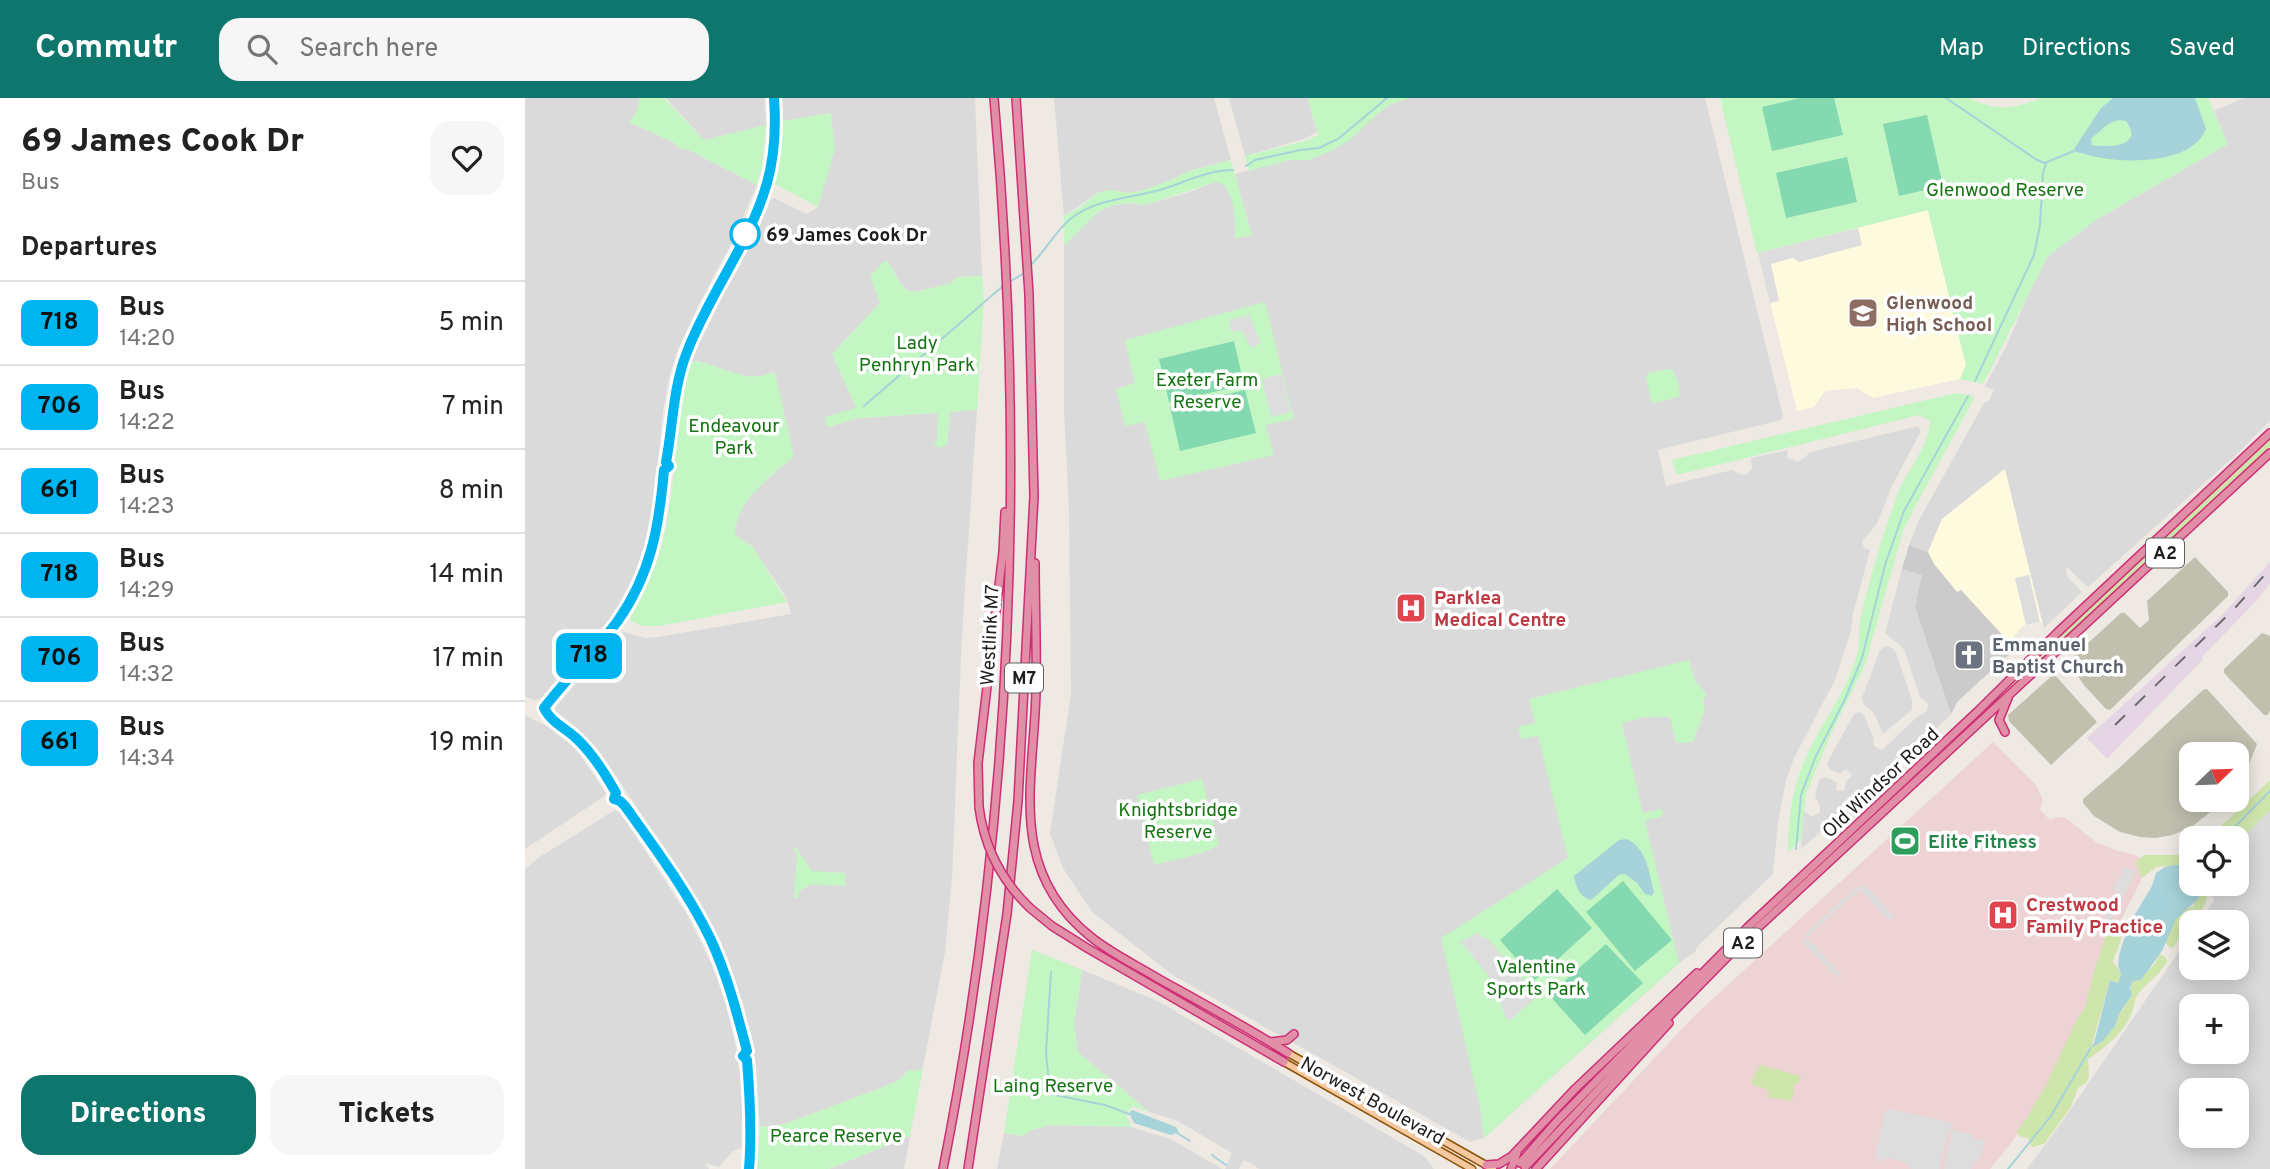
<!DOCTYPE html>
<html lang="en">
<head>
<meta charset="utf-8">
<style>
	:root { --surface:#fff; --page:#f6f6f6; --text:#222; --muted:#767676; --line:#e0e0e0; --accent:#0f766e }
	body { margin:0; font-family:Overpass,sans-serif; background:var(--page); color:var(--text); height:100vh; display:flex; flex-direction:column; font-size:26px; white-space:nowrap }
	* { box-sizing:border-box; margin:0 }
	p { font-size:23px; color:var(--muted) }
	.icon { flex:none; width:38px; height:38px; fill:none; stroke:currentColor; stroke-width:2; stroke-linecap:round; stroke-linejoin:round }
	.map { position:relative; flex:1; overflow:hidden }
	.side { display:flex; flex-direction:column; background:var(--surface); width:525px }
	.side>* { flex:none }
	.badge { padding:0 14px; border-radius:10px; font-size:24px; line-height:46px }
	.needle { width:46px; rotate:67deg }
	.tools { position:absolute; left:1654px; top:644px; display:grid; gap:14px }
	.tools a { display:grid; place-items:center; width:70px; height:70px; border-radius:14px; background:var(--surface); box-shadow:0 4px 18px #0003; font-size:35px }
	.map>.badge { position:absolute; translate:-50% -50%; box-shadow:0 0 0 4px #fff }
	h2 { padding:0 21px; font-size:26px; line-height:63px }
	.round { display:grid; place-items:center; flex:none; width:74px; height:74px; border-radius:21px; background:var(--page) }
	.head { display:flex; align-items:center; justify-content:space-between; height:119px; padding:0 21px }
	h1 { font-size:33px; font-weight:800; line-height:52px }
	.button { display:flex; gap:14px; margin-top:auto; padding:14px 21px }
	.button a { flex:1; height:80px; border-radius:21px; background:var(--accent); color:#fff; font-size:28px; font-weight:800; line-height:80px; text-align:center }
	.button a+a { background:var(--page); color:var(--text) }
	ul { padding:0; list-style:none }
	li { display:flex; align-items:center; gap:21px; height:84px; padding:0 21px; border-top:2px solid var(--line) }
	li div { flex:1 }
	li b { display:block; font-size:26px }
	li em { font-style:normal }
	li .badge { min-width:77px; font-weight:700; text-align:center }
	header { display:flex; align-items:center; gap:42px; box-sizing:border-box; height:98px; padding:0 35px; background:var(--accent); color:#fff }
	header strong { font-size:33px }
	nav { display:flex; gap:38px; margin-inline-start:auto; font-size:24px }
	.search { width:490px; height:63px; background:var(--page); display:flex; align-items:center; gap:18px; box-sizing:border-box; padding:0 24px; border-radius:21px; color:var(--muted); font-size:26px }
	main { display:flex; flex:1; min-height:0 }
	.map>svg:first-child { display:block }
	.residential { fill:#dbdada; fill-rule:evenodd }
	.commercial { fill:#eed3d5 }
	.industrial { fill:#e6d5e5 }
	.education { fill:#fdfadd }
	.religious { fill:#cbcbcb }
	.construction { fill:#c1c0af }
	.grass { fill:#cee5ab }
	.park { fill:#c3f6c2 }
	.pitch { fill:#85d9b0 }
	.parking { fill:#ddd }
	.water { fill:#a6d3d9; fill-rule:evenodd }
	.lines { fill:none; stroke-linecap:round; stroke-linejoin:round }
	.stream { stroke:#a6d3d9; stroke-width:2 }
	.major-casing { stroke:#8d5408; stroke-width:9 }
	.highway-casing { stroke:#ce2e75; stroke-width:10 }
	.major { stroke:#f6c89f; stroke-width:6 }
	.highway { stroke:#e18fa6; stroke-width:7 }
	.rail { stroke:#6b6b6b; stroke-width:2; stroke-dasharray:14 14; stroke-linecap:butt }
	.highway-bridge-casing { stroke:#ce2e75; stroke-width:10; stroke-linecap:butt }
	.highway-bridge { stroke:#e18fa6; stroke-width:7 }
	.line-casing { stroke:#fff; stroke-width:16 }
	.line { stroke:#00b5ef; stroke-width:10 }
	.stop-dot { fill:#fff; stroke:#00b5ef; stroke-width:3.5 }
	.labels { text-anchor:middle; stroke-width:7; stroke-linejoin:round; paint-order:stroke }
	.shield { fill:#fff; stroke:#616161; stroke-width:2 }
	.shield-label { font-size:18px; font-weight:bold; fill:#1d1d1d }
	.park-label { font-size:19px; fill:#137411; stroke:#fff }
	.stop-label { font-size:19px; font-weight:bold; fill:#1d1d1d; stroke:#fff; text-anchor:start }
	.education-label { font-size:19px; font-weight:bold; fill:#785e54; stroke:#fff; text-anchor:start }
	.health-label { font-size:19px; font-weight:bold; fill:#be3a42; stroke:#fff; text-anchor:start }
	.street-label { font-size:19px; fill:#1d1d1d; stroke:#fff }
	.worship-label { font-size:19px; font-weight:bold; fill:#5b616d; stroke:#fff; text-anchor:start }
	.leisure-label { font-size:19px; font-weight:bold; fill:#27864d; stroke:#fff; text-anchor:start }
</style>
</head>
<body>
<header>
<strong>Commutr</strong>
<div class="search"><svg class="icon" aria-label="search" viewBox="0 0 24 24"><circle cx="10" cy="10" r="6"/><path d="M15 15l6 6"/></svg>Search here</div>
<nav><a>Map</a><a>Directions</a><a>Saved</a></nav>
</header>
<main>
<section class="side">
<div class="head"><div><h1>69 James Cook Dr</h1><p>Bus</p></div><a class="round"><svg class="icon" aria-label="heart" viewBox="0 0 24 24"><path d="M12 20l-8-8c-3-5 5-10 8-4 3-6 11-1 8 4z"/></svg></a></div>
<h2>Departures</h2>
<ul>
<li><span class="badge" style="background:#00b5ef;color:#111">718</span><div><b>Bus</b><p>14:20</p></div><em>5 min</em></li>
<li><span class="badge" style="background:#00b5ef;color:#111">706</span><div><b>Bus</b><p>14:22</p></div><em>7 min</em></li>
<li><span class="badge" style="background:#00b5ef;color:#111">661</span><div><b>Bus</b><p>14:23</p></div><em>8 min</em></li>
<li><span class="badge" style="background:#00b5ef;color:#111">718</span><div><b>Bus</b><p>14:29</p></div><em>14 min</em></li>
<li><span class="badge" style="background:#00b5ef;color:#111">706</span><div><b>Bus</b><p>14:32</p></div><em>17 min</em></li>
<li><span class="badge" style="background:#00b5ef;color:#111">661</span><div><b>Bus</b><p>14:34</p></div><em>19 min</em></li>
</ul>
<div class="button"><a>Directions</a><a>Tickets</a></div>
</section>
<div class="map">
<svg width="1745" height="1071" viewBox="0 0 1745 1071">
	<rect width="100%" height="100%" fill="#eee9e3"/>
	<!-- residential -->
	<path class="residential" d="M0,0H115L112,13L104,24L150,45L152,49L164,52L232,87L206,146L174,206L152,254L144,280L138,314L127,424L110,476L89,516L16,600L10,602L0,599Z
		M141,0H239L241,27L179,42Z
		M257,0H450L457,178L433,179L426,185L390,194L383,193L377,188L363,164L355,205L307,256L332,310L301,319L303,329L334,320L414,315L412,342L422,346L425,314L452,312L437,535L427,780L420,854L398,970L361,988L260,1026L235,1029L231,967L219,909L205,868L184,823L131,738L72,650L48,627L30,613V610L96,533L120,540L133,539L266,516L261,499L228,449L210,438V426L221,401L268,358L249,274L236,279H220L173,263L165,264L246,101L249,100L282,116L293,109L306,15L258,23Z
		M529,0H689L706,62L664,73L644,83L616,93L603,95L586,92L575,94L539,118Z
		M704,0H783L792,34L779,41L720,58Z
		M874,0H1180L1258,318L1256,322L1133,352L1141,388L1207,372L1217,377L1222,376L1227,370L1226,360L1263,352L1262,358L1264,361L1273,364L1286,354L1393,328L1396,333L1367,388L1352,426L1337,443L1339,450L1345,452L1328,516L1326,533L1310,582L1269,660L1261,682L1253,724L1248,776L1172,849L1171,853L1154,865L959,1040L945,1044L649,878L567,814L538,770L525,735L546,596L544,410L539,314V148L574,113L589,107L604,105L620,107L662,95L713,75L808,49Z
		M1719,0H1745V323L1714,354L1563,489L1541,468L1542,478L1557,494L1519,530L1479,371L1417,421L1403,454L1384,447L1394,422L1459,305L1464,303L1469,292L1460,288L1481,249L1515,169L1523,158L1571,122L1703,46L1689,13Z
		M1377,471L1398,476L1390,509L1426,616L1399,643L1276,751L1279,713L1287,719L1295,714V709L1290,697L1295,681L1300,679L1312,684L1311,692L1319,693L1321,684L1327,677L1321,671L1315,676L1304,671L1302,665L1329,616L1335,614L1339,617L1348,639L1349,648L1357,652L1392,619L1402,613L1403,606L1395,599L1379,551L1360,535Z
		M1361,548L1367,550L1371,555L1387,602V612L1359,635L1357,634L1349,615L1339,607L1337,600L1355,552Z
		M0,617L25,630L52,652L81,695L78,699L0,751Z
		M1745,709V1071H1502L1532,1031L1666,836V870H1712V824H1674L1689,802L1682,786H1712V744ZM1666,908H1712V954H1666ZM1666,992H1712V1038H1666Z
		M90,712L96,716L163,818L187,867L200,903L211,949L217,991V1049L207,1054L194,1069L180,1065L184,1071H0V771L16,758Z
		M557,872L633,903L899,1058L909,1071H735L719,1062L714,1071H700L707,1055L653,1023L624,1014L553,954L549,925Z
		M526,1027L606,1029L646,1041L697,1071H472L479,1035L498,1038L507,1032Z
		M385,1038L379,1071H304Z"/>
	<!-- commercial -->
	<path class="commercial" d="M1468,644L1511,687L1518,702L1515,712L1525,722L1533,719L1541,720L1571,744L1593,753L1607,756L1625,765L1589,836L1546,944L1510,1015L1465,1071H1025L1169,918Z"/>
	<!-- industrial -->
	<path class="industrial" d="M1745,464V485L1734,500L1677,559L1678,561L1582,661L1562,640L1698,516Z"/>
	<!-- education -->
	<path class="education" d="M1403,112L1441,267L1435,281L1348,300L1331,290L1300,293L1289,309L1272,313L1233,155Z
		M1480,371L1517,524L1498,528L1484,544L1436,492L1433,495L1409,466L1403,454L1417,421Z"/>
	<!-- religious -->
	<path class="religious" d="M1384,447L1403,454L1409,466L1432,494L1436,492L1490,551L1433,603L1426,616L1390,509L1397,477L1377,471Z"/>
	<!-- construction -->
	<path class="construction" d="M1670,459L1703,494V498L1585,612L1581,611L1559,587L1550,574L1549,558L1596,515H1600L1615,530L1624,522L1622,503Z
		M1737,535L1745,538V612L1743,617H1739L1699,575V571Z
		M1529,576L1572,624L1526,667L1484,623L1483,617Z
		M1682,591L1732,646L1724,666L1712,685V656H1666V702H1698L1693,708L1665,730L1647,737L1631,740L1615,739L1595,734L1569,718L1558,705V701L1592,672L1678,592Z"/>
	<!-- grass -->
	<path class="grass" d="M1745,340V350L1464,613L1462,611L1473,597Z
		M1745,682V712L1712,745V740H1679L1692,732Z
		M1620,757H1653L1661,763L1657,767L1631,769L1617,780L1611,766L1612,762Z
		M1675,786H1681C1688,813 1659,828 1649,849L1645,850L1640,844L1651,821L1660,812L1668,808L1676,791Z
		M1583,827L1595,829C1599,842 1592,851 1588,863L1596,876L1593,885L1585,882L1566,950L1590,928L1594,916L1600,909L1608,883L1629,867L1635,856L1640,859L1642,863C1635,877 1622,884 1613,896C1609,902 1609,910 1606,917C1597,936 1580,950 1563,961L1564,977L1562,984L1553,990L1546,1009L1519,1046L1507,1049L1503,1040L1494,1038L1492,1033L1500,1023L1520,989L1552,921L1560,910L1566,884L1580,840L1578,832Z
		M1235,967L1276,978L1274,986L1270,985L1267,1003L1243,999L1244,992L1228,987L1227,982Z"/>
	<!-- park -->
	<path class="park" d="M115,0H139L179,42L241,27L237,68L232,87L164,52L152,49L150,45L104,24L112,13Z
		M783,0H885L864,7L850,18L825,42L806,53L784,62H765L724,73L720,58L780,43L793,37Z
		M1195,0H1444C1473,14 1488,11 1517,0H1683L1703,46L1571,122L1523,158L1458,286L1435,281L1441,267L1403,112L1232,155Z
		M306,15L310,51L293,109L250,86L256,55L258,23Z
		M706,62L727,137L710,141C711,124 710,99 698,86L691,84L620,107L604,105L589,107L574,113L539,148V118L557,108L574,94L586,92L603,95L616,93L644,83L664,73Z
		M359,163L363,164L377,188L383,193L390,194L426,185L433,179L457,178L459,201L452,312L425,314L422,347L414,350L409,346L412,342L413,315L334,320L303,329L300,319L331,310L307,256L355,205L345,178Z
		M740,204L769,321L741,327L749,357L635,383L620,324L600,328L591,291L610,285L600,242Z
		M169,263C198,267 219,287 250,274L269,358C244,381 212,401 210,437L228,449L262,504L134,528H118L106,523L105,520C116,495 131,473 137,446C152,386 150,324 165,264Z
		M1142,271L1147,272C1152,279 1156,290 1154,299L1129,305L1126,302L1121,278L1124,275Z
		M1432,295L1447,298L1449,301L1391,407L1378,433L1340,567L1306,636L1281,696L1276,742L1263,754C1263,717 1268,684 1285,651C1301,619 1319,596 1331,561C1335,547 1333,532 1336,519C1345,479 1357,439 1371,401C1380,374 1403,352 1405,323L1394,317L1152,377L1147,362Z
		M1164,562L1170,582L1182,597L1178,602L1180,611L1168,644L1151,645L1145,619H1120L1097,625L1118,715L1137,711L1138,718L1120,723L1154,865L959,1040L955,1009L916,840L1043,760L1013,638L996,641L993,629L1010,625L1004,601Z
		M677,681L694,747C675,758 651,761 629,767L612,697Z
		M268,750H271L287,773L320,775V788L287,786L274,793L273,800H269L272,757Z
		M507,852L557,872L549,925L553,954L624,1014L608,1008L601,1015L606,1029L526,1027L507,1032L498,1038L479,1035Z
		M398,970L385,1038L304,1071H232L235,1029L260,1026L361,988L376,981L383,972L391,973Z"/>
	<!-- pitch -->
	<path class="pitch" d="M1275,0H1309L1318,37L1247,53L1237,9Z
		M1402,17L1418,88L1374,98L1358,26Z
		M1322,59L1332,104L1261,120L1251,75Z
		M709,243L719,287L644,304L634,261Z
		M720,292L731,335L655,353L645,309Z
		M1098,783L1147,842L1110,873L1061,814Z
		M1032,791L1067,830L1010,882L975,842Z
		M1081,846L1118,885L1060,937L1024,897Z"/>
	<!-- parking -->
	<path class="parking" d="M1333,130L1337,147L1274,164L1268,160L1246,166L1254,203L1245,205L1233,155Z
		M724,217L736,245L726,250L717,232L706,234L704,222Z
		M757,276L766,314L746,319L737,281Z
		M1504,477L1515,524L1501,527L1490,480Z
		M1600,769L1611,773L1586,824L1579,821L1592,794L1588,792Z
		M1339,786L1370,819L1363,822L1335,791L1282,839L1317,878L1315,880L1310,875L1308,876L1277,843L1278,841L1285,847L1280,841L1282,839L1280,836L1332,788L1335,790Z
		M952,835L964,842L1012,898L988,920L982,922L965,880L938,846L934,845Z
		M1366,1011L1428,1025L1427,1031L1423,1033L1414,1071H1386L1382,1065L1363,1060L1355,1064L1354,1059L1350,1058L1360,1014Z
		M1427,1032L1449,1037V1041L1460,1043L1456,1058L1445,1071H1419Z"/>
	<!-- water -->
	<path class="water" d="M1588,0H1670L1681,31C1667,65 1608,65 1577,60C1568,59 1559,55 1551,54L1549,51L1576,10ZM1595,22L1601,23C1620,49 1583,50 1567,47L1566,40C1578,33 1579,25 1595,22Z
		M1102,741C1122,751 1124,774 1129,794L1127,798L1120,796L1112,785L1100,776L1094,777L1066,802C1054,799 1051,789 1049,778L1094,742Z
		M1649,767H1657L1666,773V786H1675L1676,796L1672,802L1651,821L1637,853L1616,882L1608,883L1605,890L1607,897L1594,916L1590,928L1578,943L1564,951L1569,945L1585,882L1593,885L1596,876L1593,869L1594,857L1604,826L1627,788L1631,775L1640,769Z
		M607,1012L651,1029L654,1034L646,1037L609,1025L604,1015Z"/>
	<g class="lines">
		<!-- stream -->
		<path class="stream" d="M1421,0L1512,62L1520,65
			M1522,64L1549,53
			M721,68L730,62L775,52L794,50L813,41L862,0
			M505,168C519,154 529,136 544,122C571,99 608,101 641,90C663,83 683,72 708,72
			M483,185L499,175
			M1450,283L1509,157L1515,127L1518,75L1521,65
			M339,308L478,188
			M1699,740L1745,693
			M1271,751L1276,697L1290,660L1320,601L1337,560L1360,467L1379,413L1443,298
			M526,874L521,954L525,996L580,1007L604,1016
			M652,1035L665,1043
			M687,1057L701,1067
			M1483,1071L1526,1018L1565,951"/>
		<!-- major casing -->
		<g class="major-casing">
			<path id="major" d="M763,955L968,1071
				M759,964L947,1071"/>
		</g>
		<!-- highway casing -->
		<g class="highway-casing">
			<path id="highway" d="M510,465C510,508 512,550 511,593C509,684 481,771 566,839C587,856 611,867 634,881C677,905 721,929 763,955
				M1480,634L1474,622L1483,600
				M454,709L453,665L478,454L480,414
				M505,810L527,828L562,850L759,964
				M745,944L762,942L769,936
				M995,1065L1033,1022L1223,829L1452,614L1532,535L1745,335
				M961,1067L974,1066L987,1058L1050,991L1172,875
				M1000,1069L1112,951L1210,851L1745,355
				M418,1071C488,720 501,356 469,0
				M443,1071L482,816L493,703L509,398L504,196L491,0
				M986,1071L992,1055
				M1011,1071L1144,925"/>
		</g>
		<!-- major -->
		<use href="#major" class="major"/>
		<!-- highway -->
		<use href="#highway" class="highway"/>
		<!-- rail -->
		<path class="rail" d="M1590,627L1710,510L1745,471"/>
		<!-- highway-bridge casing -->
		<g class="highway-bridge-casing">
			<path id="highway-bridge" d="M454,709C459,748 477,783 505,810"/>
		</g>
		<!-- highway-bridge -->
		<use href="#highway-bridge" class="highway-bridge"/>
	</g>
	<g class="lines">
		<!-- line casing -->
		<g class="line-casing">
			<path id="line" d="M224,1071C227,1034 225,999 222,962L218,958L222,953C212,915 202,876 185,840C162,793 130,750 100,708L95,703L89,701L91,695C80,675 68,656 51,640C40,630 25,623 19,610C42,580 69,554 92,524C126,476 134,429 139,372L144,368L141,364C148,327 148,289 162,254C184,196 225,145 242,85C250,57 251,28 249,0"/>
		</g>
		<!-- line -->
		<use href="#line" class="line"/>
	</g>
	<!-- icons -->
	<defs>
		<g id="school-square" transform="scale(1.575)"><rect x="-9" y="-9" width="18" height="18" rx="4" fill="#8d6e63" stroke="#fff"/><path d="M0-5L7-2L0 1L-7-2ZM-4 1L0 2.5L4 1V4Q0 6-4 4Z" fill="#fff"/></g>
		<g id="hospital-square" transform="scale(1.575)"><rect x="-9" y="-9" width="18" height="18" rx="4" fill="#e0444e" stroke="#fff"/><path d="M-5-5h3v3.5h4V-5h3V5h-3V1.5h-4V5h-3Z" fill="#fff"/></g>
		<g id="church-square" transform="scale(1.575)"><rect x="-9" y="-9" width="18" height="18" rx="4" fill="#6b7280" stroke="#fff"/><path d="M-1.2-6h2.4v3.5h3.3v2.4h-3.3V6h-2.4V-.1h-3.3v-2.4h3.3Z" fill="#fff"/></g>
		<g id="stadium-square" transform="scale(1.575)"><rect x="-9" y="-9" width="18" height="18" rx="4" fill="#2e9e5b" stroke="#fff"/><path d="M0-5a6.5 5 0 1 0 0 10a6.5 5 0 1 0 0-10ZM-3.5-1.8h7v3.6h-7Z" fill="#fff"/></g>
	</defs>
	<g fill-rule="evenodd">
		<use href="#school-square" x="1338" y="215"/>
		<use href="#hospital-square" x="886" y="510"/>
		<use href="#church-square" x="1444" y="557"/>
		<use href="#stadium-square" x="1380" y="743"/>
		<use href="#hospital-square" x="1478" y="817"/>
	</g>
	<!-- markers -->
	<circle class="stop-dot" cx="220" cy="136" r="14"/>
	<g class="labels">
		<!-- shield labels -->
		<g class="shield">
			<rect x="1621" y="440.5" width="38" height="29" rx="5"/>
			<rect x="480" y="565.5" width="38" height="29" rx="5"/>
			<rect x="1199" y="830.5" width="38" height="29" rx="5"/>
		</g>
		<g class="shield-label">
			<text x="1640" y="461">A2</text>
			<text x="499" y="586">M7</text>
			<text x="1218" y="851">A2</text>
		</g>
		<!-- park labels -->
		<g class="park-label">
			<text x="1480" y="98">Glenwood Reserve</text>
			<text x="392" y="251">Lady<tspan x="392" dy="22">Penhryn Park</tspan></text>
			<text x="682" y="288">Exeter Farm<tspan x="682" dy="22">Reserve</tspan></text>
			<text x="209" y="334">Endeavour<tspan x="209" dy="22">Park</tspan></text>
			<text x="653" y="718">Knightsbridge<tspan x="653" dy="22">Reserve</tspan></text>
			<text x="1011" y="875">Valentine<tspan x="1011" dy="22">Sports Park</tspan></text>
			<text x="528" y="994">Laing Reserve</text>
			<text x="311" y="1044">Pearce Reserve</text>
		</g>
		<!-- stop labels -->
		<g class="stop-label">
			<text x="241" y="143">69 James Cook Dr</text>
		</g>
		<!-- education labels -->
		<g class="education-label">
			<text x="1361" y="211">Glenwood<tspan x="1361" dy="22">High School</tspan></text>
		</g>
		<!-- health labels -->
		<g class="health-label">
			<text x="909" y="506">Parklea<tspan x="909" dy="22">Medical Centre</tspan></text>
			<text x="1501" y="813">Crestwood<tspan x="1501" dy="22">Family Practice</tspan></text>
		</g>
		<!-- street labels -->
		<g class="street-label">
			<text transform="translate(464 537) rotate(-87)" y="7">Westlink M7</text>
			<text transform="translate(1355 684) rotate(-43)" y="7">Old Windsor Road</text>
			<text transform="translate(848 1002) rotate(29)" y="7">Norwest Boulevard</text>
		</g>
		<!-- worship labels -->
		<g class="worship-label">
			<text x="1467" y="553">Emmanuel<tspan x="1467" dy="22">Baptist Church</tspan></text>
		</g>
		<!-- leisure labels -->
		<g class="leisure-label">
			<text x="1403" y="750">Elite Fitness</text>
		</g>
	</g>
</svg>
<div class="tools">
<a><svg class="needle" viewBox="-14 -14 28 28"><path d="M0-13l5 13h-10z" fill="#e53935"/><path d="M0 13l5-13h-10z" fill="#767676"/></svg></a>
<a><svg class="icon" aria-label="locate" viewBox="0 0 24 24"><circle cx="12" cy="12" r="6"/><path d="M12 2v4M12 18v4M2 12h4M18 12h4"/></svg></a>
<a><svg class="icon" aria-label="layers" viewBox="0 0 24 24"><path d="M12 4l9 5-9 5-9-5zM3 14l9 5 9-5"/></svg></a>
<a>+</a>
<a>−</a>
</div>
<b class="badge" style="left:64px;top:558px;background:#00b5ef;color:#111">718</b>
</div>
</main>
</body>
</html>
